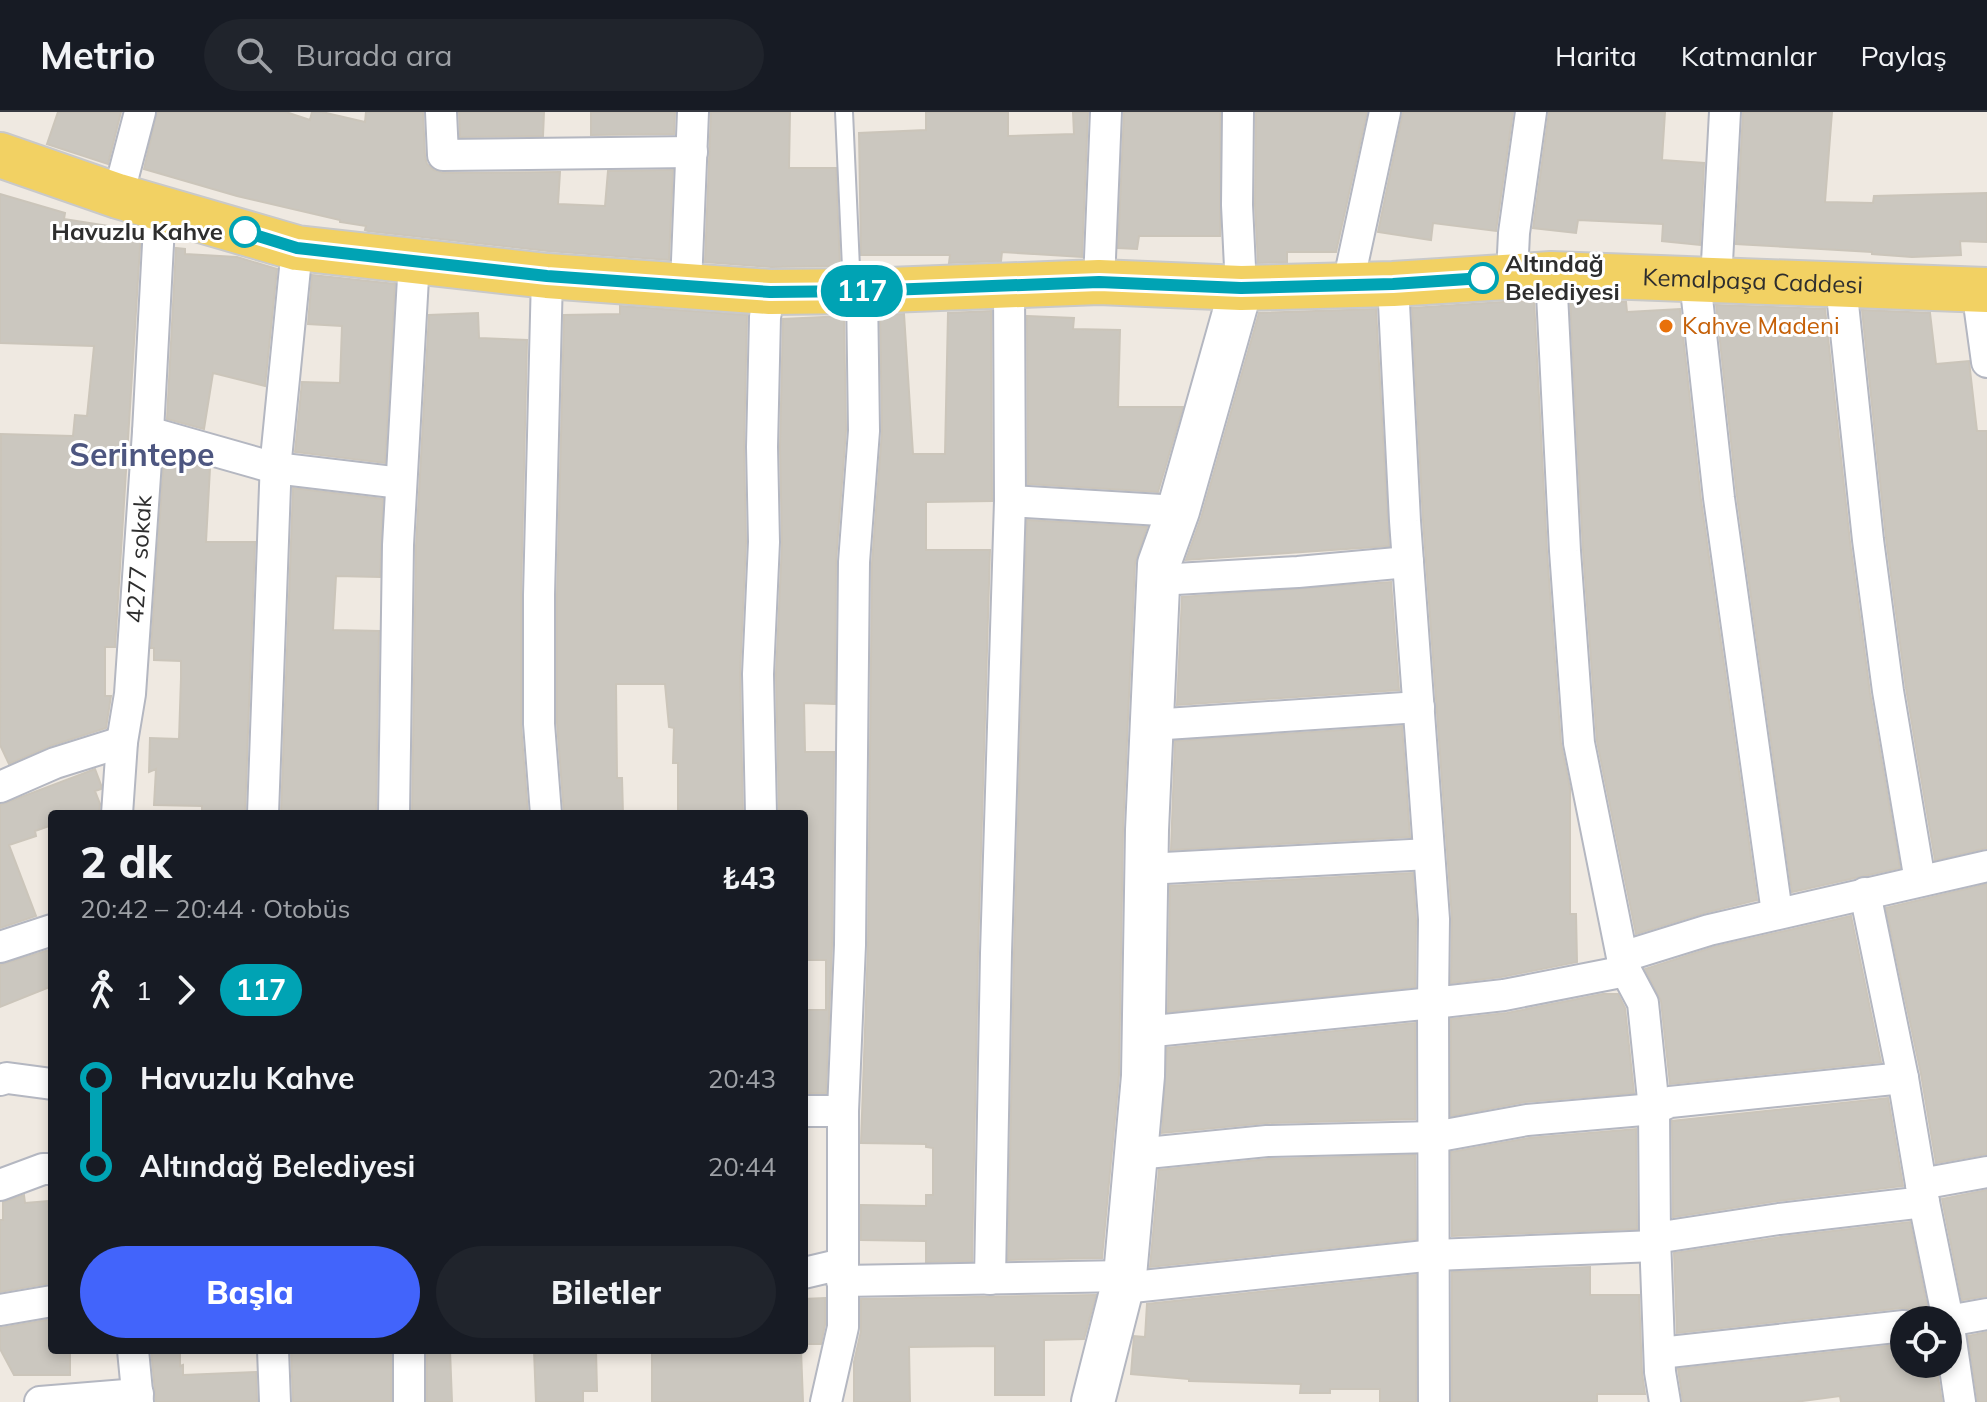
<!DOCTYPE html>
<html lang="tr">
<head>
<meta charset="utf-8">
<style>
	:root { --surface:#171b24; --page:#20242c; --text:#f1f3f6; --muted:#9ea1a6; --line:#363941; --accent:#4264fb }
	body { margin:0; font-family:Mulish,sans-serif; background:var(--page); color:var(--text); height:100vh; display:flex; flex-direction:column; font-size:30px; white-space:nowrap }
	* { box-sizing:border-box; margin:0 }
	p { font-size:26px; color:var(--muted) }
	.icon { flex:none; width:44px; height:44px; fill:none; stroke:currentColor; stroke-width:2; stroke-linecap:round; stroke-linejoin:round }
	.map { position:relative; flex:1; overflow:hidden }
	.side { position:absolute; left:48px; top:698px; width:760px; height:544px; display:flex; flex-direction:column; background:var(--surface); border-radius:8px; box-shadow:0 4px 12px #0003 }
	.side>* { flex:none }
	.badge { padding:0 16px; border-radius:26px; font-size:28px; line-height:52px }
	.tools { position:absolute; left:1890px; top:1194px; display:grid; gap:16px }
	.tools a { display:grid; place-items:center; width:72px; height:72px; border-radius:50%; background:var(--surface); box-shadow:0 4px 12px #0003; font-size:40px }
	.map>.badge { position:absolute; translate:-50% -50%; box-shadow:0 0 0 4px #fff }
	.legs { display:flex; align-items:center; gap:12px; height:88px; padding:0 32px; font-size:26px }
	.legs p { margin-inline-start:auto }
	.headline { display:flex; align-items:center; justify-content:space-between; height:136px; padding:0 32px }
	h1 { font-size:44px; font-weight:800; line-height:60px }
	.action { display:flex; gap:16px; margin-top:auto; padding:16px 32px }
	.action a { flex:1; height:92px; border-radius:48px; background:var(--accent); color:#fff; font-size:32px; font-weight:800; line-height:92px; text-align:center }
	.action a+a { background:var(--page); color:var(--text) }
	ul { padding:0 32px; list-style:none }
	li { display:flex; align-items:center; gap:28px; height:88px; font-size:30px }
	li i { display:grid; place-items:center; width:12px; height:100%; margin:0 10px; background:currentColor }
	li i::after { content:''; width:20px; height:20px; margin:-10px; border:6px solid; border-radius:50%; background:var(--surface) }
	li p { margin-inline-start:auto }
	li:first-child i { background:linear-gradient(#0000 50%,currentColor 0) }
	li:last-child i { background:linear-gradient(currentColor 50%,#0000 0) }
	header { display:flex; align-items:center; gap:48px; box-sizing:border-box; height:112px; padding:0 40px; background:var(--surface); border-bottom:2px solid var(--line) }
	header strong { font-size:38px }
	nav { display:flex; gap:44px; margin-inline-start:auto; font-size:28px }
	.search { width:560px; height:72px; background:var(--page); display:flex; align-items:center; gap:20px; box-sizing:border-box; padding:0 28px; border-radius:44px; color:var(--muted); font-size:30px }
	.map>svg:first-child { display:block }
	.building { fill:#cbc7bf; stroke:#cbc5ba; stroke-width:2 }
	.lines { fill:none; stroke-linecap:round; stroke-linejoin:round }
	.lane-casing { stroke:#b4b7c1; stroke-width:20 }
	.street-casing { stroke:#b4b7c1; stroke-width:34 }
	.secondary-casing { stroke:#b4b7c1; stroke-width:46 }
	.primary-casing { stroke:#c9c9c9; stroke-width:48 }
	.lane { stroke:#fff; stroke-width:16 }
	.street { stroke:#fff; stroke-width:30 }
	.secondary { stroke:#fff; stroke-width:42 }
	.primary { stroke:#f2d163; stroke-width:44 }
	.line-1-casing { stroke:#fff; stroke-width:18 }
	.line-1 { stroke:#00a3b4; stroke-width:12 }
	.stop-1-dot { fill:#fff; stroke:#00a3b4; stroke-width:4 }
	.food-dot { fill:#e8710a; stroke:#fff; stroke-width:3 }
	.labels { text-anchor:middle; stroke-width:6; stroke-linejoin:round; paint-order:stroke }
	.stop-label { font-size:24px; font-weight:bold; fill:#2e2e2e; stroke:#fff; text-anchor:end }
	.street-label { font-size:24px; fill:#2e2e2e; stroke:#fff }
	.food-label { font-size:24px; fill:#c56008; stroke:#fff; text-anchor:start }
	.district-label { font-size:32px; font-weight:bold; fill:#4d5680; stroke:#fff }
</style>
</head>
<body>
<header>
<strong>Metrio</strong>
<div class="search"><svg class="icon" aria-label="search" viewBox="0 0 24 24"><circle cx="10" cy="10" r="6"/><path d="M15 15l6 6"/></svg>Burada ara</div>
<nav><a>Harita</a><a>Katmanlar</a><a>Paylaş</a></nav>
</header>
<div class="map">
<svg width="1987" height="1290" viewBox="0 0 1987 1290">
	<rect width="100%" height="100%" fill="#efe9e1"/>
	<!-- building -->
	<path class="building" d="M58,0H121L108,52L47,32Z
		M157,0H286L310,8L312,0H322L365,10L366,0H423L425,44L427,52L434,58L443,61L560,60L558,92L605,94L608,59L673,58L669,148L548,139L368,119L365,118L366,114L340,110V108L237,84L144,57Z
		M459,0H544L543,24L460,25Z
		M591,0H675L674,22L591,23Z
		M711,0H790L789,56H836L840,154L771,155L705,150Z
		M926,0H1008V24L1074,22L1073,0H1088L1082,145L1002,140L1001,149L949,151L950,143H861L859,21L926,18Z
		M1124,0H1220V124H1139L1137,137L1118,136Z
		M1256,0H1367L1336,140H1287V150L1258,151L1255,93Z
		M1403,0H1513L1496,119L1433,111L1431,128L1378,120Z
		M1549,0H1665L1662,48L1704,51L1700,133L1662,129L1663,112L1578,108L1576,121L1533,116Z
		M1743,0H1832L1825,90L1873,91L1874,84L1987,81V130L1960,129L1961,143L1912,145L1872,142V140L1736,132Z
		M0,82L65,101L64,107L141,119L115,535H105V584H111L106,616L50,634L9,652L0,633L1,322L73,324L75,303L87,304L94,234L0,231Z
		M176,136L185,137V142L237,145L277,157L265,274L213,261L204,317L167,307Z
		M312,163L395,172L385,351L295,340L302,270L340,271L342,214L308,212Z
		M1534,188L1547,440L1561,632L1570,676V802H1576L1577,850L1501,865L1451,871L1452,806L1423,408L1412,196Z
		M1570,188L1626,190L1627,200L1680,197L1701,388L1757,788L1704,801L1636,822L1597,629L1583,438Z
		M1716,193L1825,197L1850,430L1870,581L1900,756L1792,780L1737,384Z
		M620,194L747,203L744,335L746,430L740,562L743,702H678V651H673L674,616L669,615L665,572H616L617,666H622L623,702H564L557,611V483L564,203L620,202Z
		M1376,197L1389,434L1186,448L1201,406L1259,201Z
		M1862,198L1930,201L1936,252L1969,249L1977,319H1987V736L1935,748L1906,576L1886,426Z
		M991,199L992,389L926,390V438H990L978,840L972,1149L926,1150V1129L861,1128V1093L926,1094V1083H933V1036L926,1035V1032L861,1031L868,833L872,451L882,319L880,203L904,202L913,342H945L948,201Z
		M478,201L479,226L527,228L521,483V612L528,702H412L416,434L429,203Z
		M844,204L846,318L836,449L835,592L804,591L805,640H834L832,833L826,981H804L805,898H826V848H808V795H804V702H779L776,562L782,431L780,335L783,207Z
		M1027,204L1074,206L1073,217L1120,218L1118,295H1183L1158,380L1028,372Z
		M164,343L210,356L206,430H255L245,702H202V694L154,693L156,657L149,660L150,626L179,627L181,566V549L154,548V536H151Z
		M293,376L383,387L380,465L336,464L333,518L379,519L376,702H281Z
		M1027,408L1147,415L1135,451L1123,717L1119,963L1102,1146L1008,1148L1014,841Z
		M1391,470L1399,578L1177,593L1182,485Z
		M1402,614L1410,725L1171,738L1175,629Z
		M95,657L101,673V677L95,679L100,692L99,702H52V713L35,719L36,724L9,733L36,804L0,816V693Z
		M1413,761L1416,808L1415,875L1168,900L1170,774Z
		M1987,772V1042L1936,1051L1921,962L1886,796Z
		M1851,804L1881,950L1670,972L1661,889L1645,857L1714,835Z
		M52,837V874L0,895V853Z
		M1603,882H1618L1625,896L1634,981L1525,990L1451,1004V907L1507,901Z
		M1415,911V1007L1267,1011L1162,1021L1167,936Z
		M1888,986L1903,1074L1777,1089L1673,1105L1672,1009Z
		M1636,1017L1637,1117L1452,1124L1451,1040L1529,1026Z
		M1415,1043L1416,1127L1150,1155L1159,1058L1268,1047Z
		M1987,1078V1184L1962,1188L1942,1087Z
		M24,1083L25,1091L48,1089L52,1171L0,1180V1108H3V1090Z
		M1910,1110L1930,1208H1920L1912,1198L1902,1196L1677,1221L1674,1141L1781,1125Z
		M1590,1155V1183H1639L1642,1261L1645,1282H1597V1290H1452V1160Z
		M1416,1163V1290H1380V1277H1330V1281H1300L1301,1272L1189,1269V1267L1131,1262L1134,1224L1145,1225L1147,1192Z
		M1096,1183L1084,1227L1044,1228V1283H995V1234L909,1235L910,1290H854V1250L861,1219V1187Z
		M825,1186V1213L821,1232H804V1187Z
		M52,1207V1238H70V1263H14L0,1237V1216Z
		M1987,1220V1290H1978L1968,1224Z
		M1904,1232V1252H1936L1942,1290H1841L1840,1284L1795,1290H1683L1678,1257Z
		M151,1238H180V1254L183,1253V1263L256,1260L257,1289L156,1290Z
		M291,1238H391V1289L293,1290Z
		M427,1238H450L452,1290H427Z
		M534,1238H596L597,1279H583V1290H536Z
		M652,1238H801L803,1290H652Z"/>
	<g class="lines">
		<!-- lane casing -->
		<g class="lane-casing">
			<path id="lane" d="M844,0L852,178"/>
		</g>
		<!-- street casing -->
		<g class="street-casing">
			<g id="street">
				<path d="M441,0L443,43L692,40"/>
				<path d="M1238,0L1237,93L1241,176"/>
				<path d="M118,84L140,0"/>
				<path d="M1551,162L1565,439L1579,631L1622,845"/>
				<path d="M1512,163L1514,121L1531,0"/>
				<path d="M1695,168L1719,386L1777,801"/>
				<path d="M1716,169L1725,0"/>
				<path d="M1099,170L1106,0"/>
				<path d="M1348,172L1385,0"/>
				<path d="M1393,172L1405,409L1434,807L1433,891L1504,883L1626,859L1622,845L1709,818L1987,754"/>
				<path d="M686,173L693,0"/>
				<path d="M1841,173L1868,428L1888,579L1920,769"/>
				<path d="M1977,177L1987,250"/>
				<path d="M148,320L275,356L401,371"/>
				<path d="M1010,389L1178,399"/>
				<path d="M1158,468L1298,460L1408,450"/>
				<path d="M1151,613L1419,595"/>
				<path d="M0,675L55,651L122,630"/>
				<path id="s1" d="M117,702L122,630L130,582L148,320L160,95"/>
				<path d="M263,702L276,347L297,136"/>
				<path d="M394,702L398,433L414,148"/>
				<path d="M546,702L539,612V483L547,164"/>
				<path d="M761,702L758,562L764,430L762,335L765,205L770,180"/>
				<path d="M1146,757L1429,742"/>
				<path d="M0,835L52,818"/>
				<path d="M1626,859L1643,891L1654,997L1655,1126L1779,1107L1924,1090L1903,966"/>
				<path d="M1144,920L1433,891L1434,1290"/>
				<path d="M0,968L7,966L52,972"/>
				<path d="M804,999H843"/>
				<path d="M1137,1042L1267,1029L1434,1025L1527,1008L1654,997L1670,990L1903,966L1865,781"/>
				<path d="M1921,1072L1987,1060"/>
				<path d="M0,1073L43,1057H52"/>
				<path d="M1924,1090L1948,1208"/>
				<path d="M1655,1126L1660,1260L1665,1290"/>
				<path d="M804,1161L842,1152"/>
				<path d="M990,1167L996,841L1010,389L1009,174"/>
				<path d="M842,1169L1125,1164"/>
				<path d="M1123,1176L1435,1143L1655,1134"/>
				<path d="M0,1198L52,1189"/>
				<path d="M1948,1208L1960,1290"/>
				<path d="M1948,1209L1987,1202"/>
				<path d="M133,1238L138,1290"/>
				<path d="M273,1238L275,1290"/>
				<path d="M409,1238V1290"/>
				<path d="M1660,1241L1904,1214"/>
				<path d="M40,1290L138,1282"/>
				<path d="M826,1290L843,1215V999L850,833L854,450L864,319L862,179"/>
			</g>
		</g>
		<!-- secondary casing -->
		<g class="secondary-casing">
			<path id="secondary" d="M1093,1290L1125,1164L1143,964L1147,718L1159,452L1178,399L1241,176"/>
		</g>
		<!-- primary casing -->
		<g class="primary-casing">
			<g id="primary">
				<path id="s2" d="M0,43L118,84L297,136L547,164L770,180L862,179L1099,170L1241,176L1393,172L1551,162L1987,178"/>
			</g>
		</g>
		<!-- lane -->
		<use href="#lane" class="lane"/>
		<!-- street -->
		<use href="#street" class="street"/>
		<!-- secondary -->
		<use href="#secondary" class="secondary"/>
		<!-- primary -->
		<use href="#primary" class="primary"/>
	</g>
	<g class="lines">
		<!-- line-1 casing -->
		<g class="line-1-casing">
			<path id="line-1" d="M245,120L297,136L547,164L770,180L862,179L1099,170L1241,176L1393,172L1483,166"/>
		</g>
		<!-- line-1 -->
		<use href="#line-1" class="line-1"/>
	</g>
	<!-- markers -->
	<g class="stop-1-dot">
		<circle cx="245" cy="120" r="14"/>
		<circle cx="1483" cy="166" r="14"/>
	</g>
	<circle class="food-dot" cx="1666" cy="214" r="8"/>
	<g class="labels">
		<!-- stop labels -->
		<g class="stop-label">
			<text x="223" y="128">Havuzlu Kahve</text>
			<text x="1505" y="160" text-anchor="start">Altındağ<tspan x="1505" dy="28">Belediyesi</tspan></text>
		</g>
		<!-- street labels -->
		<g class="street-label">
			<text dy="8" stroke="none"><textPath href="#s2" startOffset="1770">Kemalpaşa Caddesi</textPath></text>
			<text dy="8" stroke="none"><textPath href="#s1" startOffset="256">4277 sokak</textPath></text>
		</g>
		<!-- food labels -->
		<g class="food-label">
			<text x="1682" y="222">Kahve Madeni</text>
		</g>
		<!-- district labels -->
		<g class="district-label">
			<text x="142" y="354">Serintepe</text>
		</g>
	</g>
</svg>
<div class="tools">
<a><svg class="icon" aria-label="locate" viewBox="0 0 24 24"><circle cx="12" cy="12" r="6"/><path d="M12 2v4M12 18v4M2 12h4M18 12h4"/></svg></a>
</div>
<b class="badge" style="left:862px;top:179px;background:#00a3b4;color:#fff">117</b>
<section class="side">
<div class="headline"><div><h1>2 dk</h1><p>20:42 – 20:44 · Otobüs</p></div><b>₺43</b></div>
<div class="legs"><svg class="icon" aria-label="walk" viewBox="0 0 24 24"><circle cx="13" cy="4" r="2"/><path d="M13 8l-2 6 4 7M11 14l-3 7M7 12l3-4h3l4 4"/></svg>1<svg class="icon" aria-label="forward" viewBox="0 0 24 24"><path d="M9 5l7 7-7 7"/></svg><b class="badge" style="background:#00a3b4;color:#fff">117</b></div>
<ul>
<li><i style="color:#00a3b4"></i><b>Havuzlu Kahve</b><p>20:43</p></li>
<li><i style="color:#00a3b4"></i><b>Altındağ Belediyesi</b><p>20:44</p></li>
</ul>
<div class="action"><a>Başla</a><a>Biletler</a></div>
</section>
</div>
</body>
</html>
